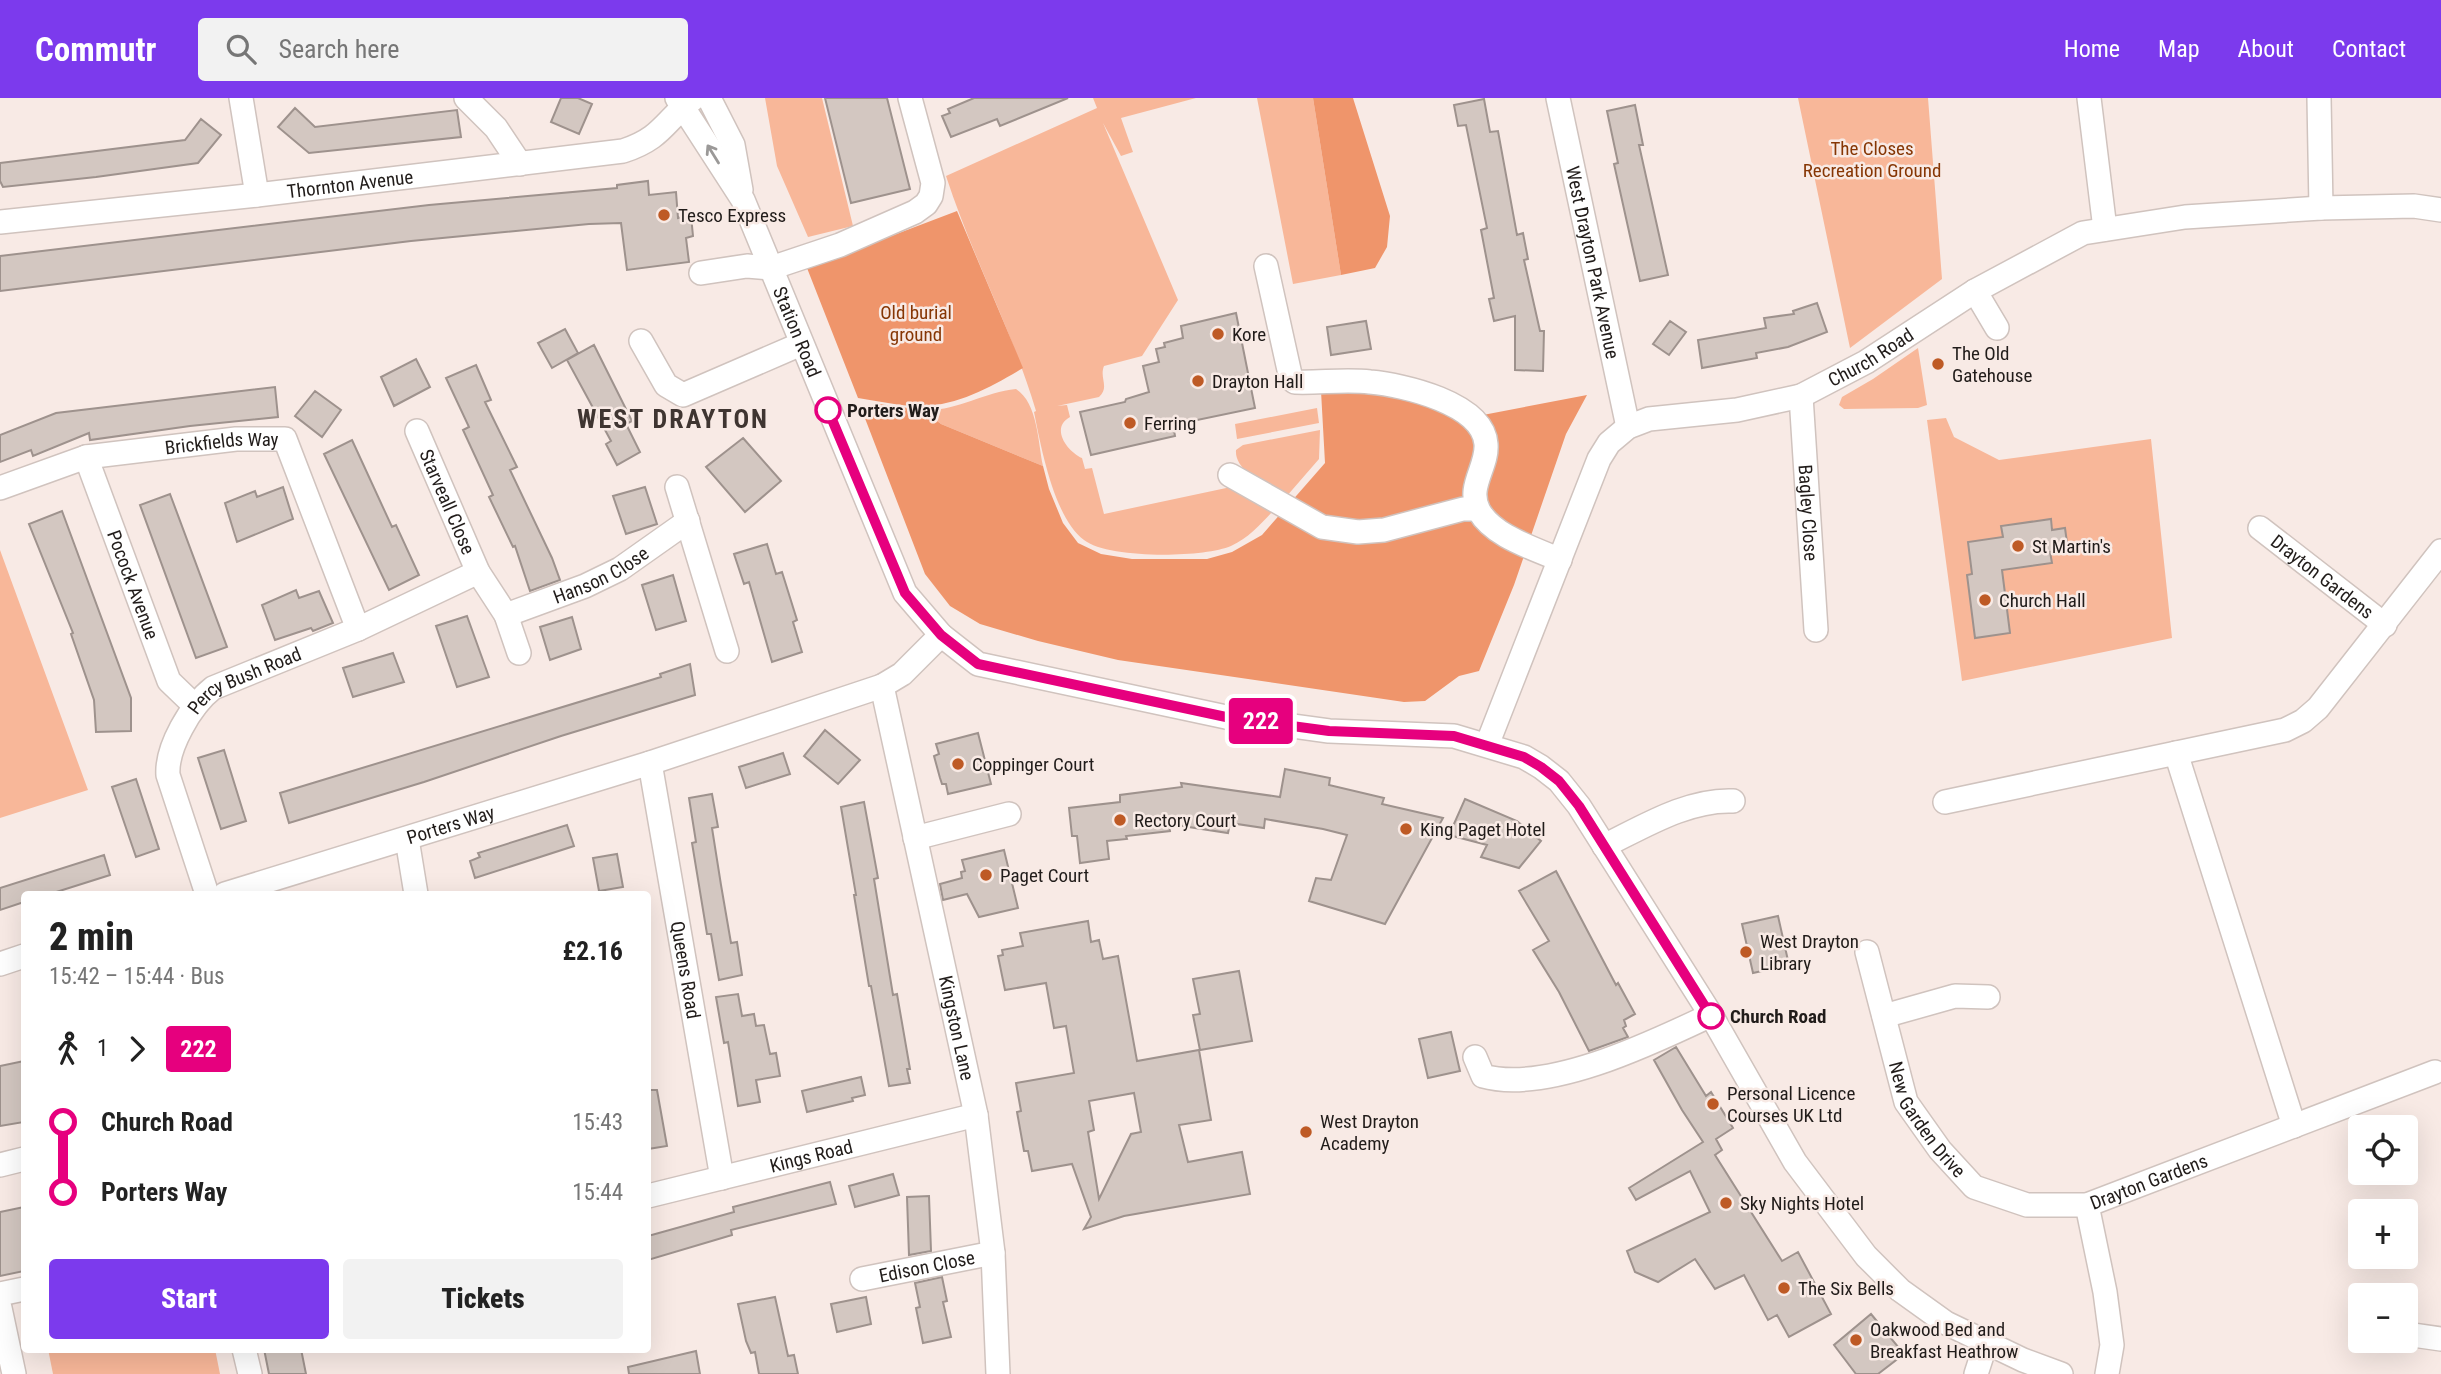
<!DOCTYPE html>
<html lang="en">
<head>
<meta charset="utf-8">
<style>
	:root { --surface:#fff; --page:#f2f2f2; --text:#222; --muted:#767676; --accent:#7c3aed }
	body { margin:0; font-family:"Roboto Condensed",sans-serif; background:var(--page); color:var(--text); height:100vh; display:flex; flex-direction:column; font-size:26px; white-space:nowrap }
	* { box-sizing:border-box; margin:0 }
	p { font-size:23px; color:var(--muted) }
	.icon { flex:none; width:38px; height:38px; fill:none; stroke:currentColor; stroke-width:2; stroke-linecap:round; stroke-linejoin:round }
	.map { position:relative; flex:1; overflow:hidden }
	.side { position:absolute; left:21px; top:793px; width:630px; height:462px; display:flex; flex-direction:column; background:var(--surface); border-radius:7px; box-shadow:0 7px 28px #0002 }
	.side>* { flex:none }
	.badge { padding:0 14px; border-radius:5px; font-size:24px; line-height:46px }
	.fabs { position:absolute; left:2348px; top:1017px; display:grid; gap:14px }
	.fabs a { display:grid; place-items:center; width:70px; height:70px; border-radius:7px; background:var(--surface); box-shadow:0 7px 28px #0002; font-size:35px }
	.map>.badge { position:absolute; translate:-50% -50%; box-shadow:0 0 0 4px #fff }
	.legs { display:flex; align-items:center; gap:10px; height:77px; padding:0 28px; font-size:23px }
	.legs p { margin-inline-start:auto }
	.overview { display:flex; align-items:center; justify-content:space-between; height:119px; padding:0 28px }
	h1 { font-size:38px; font-weight:800; line-height:52px }
	.button { display:flex; gap:14px; margin-top:auto; padding:14px 28px }
	.button a { flex:1; height:80px; border-radius:7px; background:var(--accent); color:#fff; font-size:28px; font-weight:800; line-height:80px; text-align:center }
	.button a+a { background:var(--page); color:var(--text) }
	ul { padding:0 28px; list-style:none }
	li { display:flex; align-items:center; gap:24px; height:70px; font-size:26px }
	li i { display:grid; place-items:center; width:10px; height:100%; margin:0 9px; background:currentColor }
	li i::after { content:''; width:18px; height:18px; margin:-9px; border:5px solid; border-radius:50%; background:var(--surface) }
	li p { margin-inline-start:auto }
	li:first-child i { background:linear-gradient(#0000 50%,currentColor 0) }
	li:last-child i { background:linear-gradient(currentColor 50%,#0000 0) }
	header { display:flex; align-items:center; gap:42px; box-sizing:border-box; height:98px; padding:0 35px; background:var(--accent); color:#fff }
	header strong { font-size:33px }
	nav { display:flex; gap:38px; margin-inline-start:auto; font-size:24px }
	.search { width:490px; height:63px; background:var(--page); display:flex; align-items:center; gap:18px; box-sizing:border-box; padding:0 24px; border-radius:7px; color:var(--muted); font-size:26px }
	.map>svg:first-child { display:block }
	.green { fill:#f8b799 }
	.forest { fill:#ef956b }
	.building { fill:#d3c7c1; stroke:#9e928d; stroke-width:2; fill-rule:evenodd }
	.lines { fill:none; stroke-linecap:round; stroke-linejoin:round }
	.minor-casing { stroke:#d0c3be; stroke-width:26 }
	.minor { stroke:#fff; stroke-width:23 }
	.oneway { stroke:#9b9998 }
	.line-1-casing { stroke:#fff; stroke-width:16 }
	.line-1 { stroke:#e6007e; stroke-width:10 }
	.poi-dot { fill:#be5a25; stroke:#f8eae5; stroke-width:2.5 }
	.stop-1-dot { fill:#fff; stroke:#e6007e; stroke-width:3.5 }
	.labels { text-anchor:middle; stroke-width:5; stroke-linejoin:round; paint-order:stroke }
	.park-label { font-size:19px; fill:#863604; stroke:#f8eae5 }
	.street-label { font-size:19px; fill:#211c1a; stroke:#f8eae5 }
	.poi-label { font-size:19px; fill:#211c1a; stroke:#f8eae5; text-anchor:start }
	.stop-label { font-size:19px; font-weight:bold; fill:#211c1a; stroke:#f8eae5; text-anchor:start }
	.district-label { font-size:26px; font-weight:bold; letter-spacing:2px; fill:#3f3531; stroke:#f8eae5 }
</style>
</head>
<body>
<header>
<strong>Commutr</strong>
<div class="search"><svg class="icon" aria-label="search" viewBox="0 0 24 24"><circle cx="10" cy="10" r="6"/><path d="M15 15l6 6"/></svg>Search here</div>
<nav><a>Home</a><a>Map</a><a>About</a><a>Contact</a></nav>
</header>
<div class="map">
<svg width="2441" height="1276" viewBox="0 0 2441 1276">
	<rect width="100%" height="100%" fill="#f8eae5"/>
	<!-- green -->
	<path class="green" d="M765,0H822L853,128L808,139L777,68Z
		M1093,0H1196L1121,20L1133,54L1121,58L1103,25L1178,202L1142,258L1104,268C1099,280 1110,289 1099,299L1057,308L1067,307L1070,319C1050,330 1067,353 1082,360L1085,371L1092,370L1104,416L1231,389L1272,414C1259,428 1248,440 1231,448C1203,460 1108,461 1084,442C1054,420 1041,349 1034,314L1036,313C1012,232 972,158 946,78L1097,10Z
		M1257,0H1313L1341,177L1293,186Z
		M1798,0H1928L1942,181L1850,250Z
		M1918,250L1927,307L1918,310L1844,311L1839,307L1842,299L1873,281Z
		M1016,291C1038,305 1038,345 1043,368L941,326L923,312C955,314 984,294 1016,291Z
		M1317,310L1319,325L1237,341L1235,326Z
		M1946,320L1954,339L1999,362L2151,341L2172,540L1962,583L1927,322Z
		M1320,332L1319,361L1286,399C1270,388 1234,374 1236,352L1243,347Z
		M0,452L88,692L0,720Z
		M48,1251H215L220,1276H53Z"/>
	<!-- forest -->
	<path class="forest" d="M1313,0H1353L1390,118L1387,149L1375,170L1341,177Z
		M957,113L1023,270C993,288 959,307 923,308C902,309 879,303 858,300L807,170Z
		M1321,293L1363,294L1414,304L1462,321L1587,297L1566,336L1514,487L1479,573L1459,578L1425,603L1404,604L1118,562L1038,543L980,526L950,508L925,476L861,310L879,306L923,312L941,326L1043,368L1049,391L1063,425L1078,445L1101,456L1132,461H1207L1232,454L1262,437L1325,365Z"/>
	<!-- building -->
	<path class="building" d="M561,0H578L592,6L579,36L551,24Z
		M825,0H887L910,91L851,105Z
		M974,0H1068L1000,28L997,21L951,39L942,18L950,15L948,11Z
		M1484,1L1490,34L1498,33L1517,137L1523,135L1528,161L1524,162L1540,233H1544L1543,273L1515,272V218L1494,223L1489,201L1494,200L1481,132L1487,130L1466,27L1458,28L1454,7Z
		M1635,7L1643,47H1639L1668,177L1640,183L1614,66L1618,65L1607,13Z
		M295,10L315,29L457,12L461,39L309,55L278,29Z
		M201,21L221,37L198,65L96,79L3,89L0,83V65L185,42Z
		M648,83L649,97L676,94L678,120L691,118L693,138L686,140L689,164L627,172L621,125L589,126L411,143L0,193V158L429,107L617,90V87Z
		M1817,205L1827,234L1788,249L1756,255L1757,260L1702,270L1698,242L1766,230L1764,220L1794,216L1793,213Z
		M1236,215L1255,310L1173,327L1175,338L1091,357L1080,314L1125,304L1126,301L1149,294L1143,268L1159,264L1156,251L1165,249L1164,245L1183,240L1181,228Z
		M1366,223L1371,251L1331,257L1327,229Z
		M1670,223L1686,234L1669,257L1653,246Z
		M565,231L578,255L552,270L538,245Z
		M594,247L632,323L626,326L640,354L617,367L606,346L611,343L567,262Z
		M416,261L430,289L394,308L381,279Z
		M476,267L491,302L485,304L517,369L510,372L552,460L560,482L530,493L515,448L513,449L489,399L493,397L463,332L469,329L446,280Z
		M275,289L278,319L190,328L90,342L89,335L33,358L31,352L0,364V337L56,315Z
		M315,293L341,312L322,339L295,318Z
		M743,340L781,383L745,414L706,369Z
		M352,342L392,429L396,427L419,477L389,492L324,356Z
		M283,389L293,421L237,444L225,405L255,393L257,399Z
		M645,389L657,426L626,436L613,398Z
		M170,396L227,549L196,560L140,407Z
		M62,413L131,600V633L96,634L94,602L71,536L73,535L29,426Z
		M2051,421L2052,432L2065,430L2068,452L2050,454L2052,465L2002,472L2010,535L1975,540L1967,477L1972,476L1968,444L2003,439L2001,428Z
		M767,446L776,476L782,474L797,522L793,524L802,554L772,564L749,484L744,486L734,456Z
		M673,477L686,523L656,532L642,487Z
		M296,492L299,500L319,493L333,525L313,533L311,530L275,542L262,507Z
		M467,518L489,579L457,589L436,528Z
		M572,519L581,551L550,562L540,529Z
		M393,555L404,584L353,599L343,570Z
		M690,566L695,597L561,638L424,684L289,725L280,695L661,579L660,576Z
		M825,632L860,662L838,686L804,658Z
		M978,635L991,686L948,696L946,686H942L940,680L934,658L939,656L936,646Z
		M224,652L246,723L221,731L198,660Z
		M783,655L790,676L746,690L739,669Z
		M1285,671L1330,680L1329,687L1384,700L1382,706L1443,720L1385,826L1309,803L1316,780L1331,782L1347,737L1323,731L1265,721L1264,730L1230,725L1228,735L1169,726L1170,733L1126,738L1127,741L1107,743L1109,761L1080,765L1077,738H1072L1069,710L1120,704V697L1182,689L1181,685L1280,699Z
		M136,681L159,751L136,759L112,689Z
		M712,696L718,729L712,730L721,787L731,845L737,844L742,877L719,882L711,836H707L692,745L696,744L689,700Z
		M1465,701L1517,723L1541,743L1519,770L1481,759L1487,747L1449,737Z
		M864,704L878,780L874,781L893,897L897,896L910,971H907L910,985L889,988L871,888H869L854,797H856L841,709Z
		M567,727L574,748L475,780L470,763L480,759L478,755Z
		M1004,752L1018,810L979,819L967,796L943,802L940,786L962,780L961,774L965,773L962,762Z
		M617,756L623,789L599,793L593,760Z
		M104,757L110,777L50,796H24V804L0,812V790Z
		M1556,773L1616,887L1618,885L1635,916L1624,922L1626,928L1623,930L1628,939L1589,953L1559,894L1533,852L1549,843L1519,793Z
		M1778,818L1789,867L1753,875L1742,826Z
		M1088,823L1091,844L1099,842L1103,861L1118,858L1137,963L1199,952L1211,1022L1179,1027L1188,1064L1242,1054L1250,1096L1124,1118L1084,1131L1091,1119L1072,1066L1032,1073L1028,1053H1024L1017,1014L1021,1013L1016,985L1074,975L1066,928L1054,930L1046,885L1005,892L998,858L1003,857L1002,852L1023,848L1020,835ZM1134,995L1141,1034L1131,1036L1099,1101L1088,1034L1094,1032L1089,1003Z
		M1239,873L1252,943L1200,952L1193,917L1200,916L1193,881Z
		M738,896L742,918L754,916L756,928L764,927L770,956L776,955L780,978L756,982L760,1004L738,1008L728,944L724,945L716,899Z
		M1451,934L1460,973L1428,980L1419,941Z
		M1676,949L1706,998L1711,994L1733,1030L1716,1041L1722,1052L1715,1057L1782,1163L1798,1154L1831,1216L1789,1239L1777,1217L1768,1222L1744,1177L1715,1191L1695,1161L1658,1184L1635,1174L1627,1153L1710,1114L1690,1073L1636,1102L1629,1090L1703,1044L1682,1012L1654,962Z
		M24,963V1024L0,1028V968Z
		M861,979L865,997L852,1000L853,1003L807,1014L802,993Z
		M648,992H657L667,1048L648,1051Z
		M893,1076L899,1097L855,1109L849,1088Z
		M830,1084L836,1106L731,1132L732,1137L648,1162V1138L734,1114L733,1109Z
		M929,1098L931,1153L909,1157L907,1099Z
		M24,1109V1173L0,1178V1114Z
		M942,1179L947,1203L943,1204L951,1239L923,1245L916,1210L920,1209L915,1185Z
		M775,1199L788,1258L794,1257L798,1276H759L755,1254L751,1255L746,1243L738,1206Z
		M866,1199L871,1226L837,1234L831,1206Z
		M1871,1216L1904,1256L1878,1276H1856L1834,1247Z
		M264,1251H301L306,1276H269Z
		M696,1253L700,1276H629L628,1269Z"/>
	<g class="lines">
		<!-- minor casing -->
		<g class="minor-casing">
			<g id="minor">
				<path d="M241,0L257,97"/>
				<path d="M466,0L496,30L520,66"/>
				<path id="s1" d="M677,0L743,102L905,495L941,537L978,566L1226,619L1329,633L1454,638L1524,659L1541,669L1559,683L1579,708L1711,917L1795,1064L1866,1158L1900,1192L1946,1225L2023,1262L2061,1276"/>
				<path d="M709,0L733,47L741,92"/>
				<path id="s2" d="M1558,0L1628,329"/>
				<path d="M2089,0L2105,131"/>
				<path d="M2319,0L2321,110"/>
				<path id="s3" d="M0,124L257,97L623,53C663,40 664,23 694,0"/>
				<path d="M1266,168L1291,281L1295,284C1320,285 1345,281 1370,284C1403,287 1483,305 1486,346C1488,369 1466,389 1479,413C1494,439 1534,450 1560,462"/>
				<path d="M701,175L747,168L771,170L840,147L915,114L926,106L931,98L933,85L910,0"/>
				<path d="M1975,193L1997,230"/>
				<path d="M641,243L666,287L683,297L801,246"/>
				<path id="s4" d="M1801,298L1816,532"/>
				<path id="s5" d="M417,333L478,474L506,517L519,555"/>
				<path id="s6" d="M86,359L169,583L195,608"/>
				<path d="M1230,377L1322,429L1358,434L1384,432L1463,411H1477"/>
				<path d="M677,389L727,553"/>
				<path id="s7" d="M0,390L86,359L236,341H285L358,531"/>
				<path id="s8" d="M2260,430L2385,527"/>
				<path id="s9" d="M506,517L585,488L620,471L688,423"/>
				<path id="s10" d="M882,588L976,1017L993,1155L998,1276"/>
				<path id="s11" d="M1487,647L1599,361L1609,345L1628,329L1649,321L1737,312L1801,298L1866,264L1975,193L2083,135L2185,119L2321,110L2414,108L2441,112"/>
				<path d="M2176,655L2294,1028"/>
				<path id="s12" d="M650,665L722,1080"/>
				<path d="M1945,704L2285,632L2303,623L2318,610L2441,453"/>
				<path d="M915,740L1009,716"/>
				<path d="M407,741L416,796"/>
				<path d="M1604,748C1643,729 1688,701 1733,703"/>
				<path id="s13" d="M207,796L168,677C166,650 191,607 213,590L358,531L478,474"/>
				<path id="s14" d="M225,796L650,665L882,588L902,576L941,537"/>
				<path id="s15" d="M1867,854L1906,1004L1940,1052L1974,1089L2027,1107H2087L2435,974"/>
				<path d="M0,866L24,858"/>
				<path d="M1884,918L1955,898L1988,899"/>
				<path d="M1475,959L1483,978C1547,996 1652,945 1711,917"/>
				<path d="M0,1067L24,1061"/>
				<path id="s16" d="M648,1098L976,1017"/>
				<path d="M2087,1107L2105,1194L2112,1247L2107,1276"/>
				<path id="s17" d="M862,1181L993,1155"/>
				<path d="M0,1196L24,1191"/>
				<path d="M0,1210L14,1276"/>
				<path d="M2406,1236L2441,1241"/>
				<path d="M244,1251L250,1276"/>
				<path d="M1976,1276L1986,1245"/>
			</g>
		</g>
		<!-- minor -->
		<use href="#minor" class="minor"/>
	</g>
	<!-- one-way arrows -->
	<defs><path id="oneway-shaft" d="M-6 0H5M1.5-3L5.5 0L1.5 3" fill="none" stroke-width="1.6" stroke-linecap="round" stroke-linejoin="round" transform="scale(1.75)"/></defs>
	<use class="oneway" href="#oneway-shaft" transform="translate(713 56) rotate(-122)"/>
	<g class="lines">
		<!-- line-1 casing -->
		<g class="line-1-casing">
			<path id="line-1" d="M828,312L905,495L941,537L978,566L1226,619L1329,633L1454,638L1524,659L1541,669L1559,683L1579,708L1711,918"/>
		</g>
		<!-- line-1 -->
		<use href="#line-1" class="line-1"/>
	</g>
	<!-- markers -->
	<g class="poi-dot">
		<circle cx="664" cy="117" r="7"/>
		<circle cx="1218" cy="236" r="7"/>
		<circle cx="1938" cy="266" r="7"/>
		<circle cx="1198" cy="283" r="7"/>
		<circle cx="1130" cy="325" r="7"/>
		<circle cx="2018" cy="448" r="7"/>
		<circle cx="1985" cy="502" r="7"/>
		<circle cx="958" cy="666" r="7"/>
		<circle cx="1120" cy="722" r="7"/>
		<circle cx="1406" cy="731" r="7"/>
		<circle cx="986" cy="777" r="7"/>
		<circle cx="1746" cy="854" r="7"/>
		<circle cx="1713" cy="1006" r="7"/>
		<circle cx="1306" cy="1034" r="7"/>
		<circle cx="1726" cy="1105" r="7"/>
		<circle cx="1784" cy="1190" r="7"/>
		<circle cx="1856" cy="1242" r="7"/>
	</g>
	<g class="stop-1-dot">
		<circle cx="828" cy="312" r="12"/>
		<circle cx="1711" cy="918" r="12"/>
	</g>
	<g class="labels">
		<!-- park labels -->
		<g class="park-label">
			<text x="1872" y="57">The Closes<tspan x="1872" dy="22">Recreation Ground</tspan></text>
			<text x="916" y="221">Old burial<tspan x="916" dy="22">ground</tspan></text>
		</g>
		<!-- street labels -->
		<g class="street-label">
			<text dy="7" stroke="none"><textPath href="#s3" startOffset="352">Thornton Avenue</textPath></text>
			<text dy="7" stroke="none"><textPath href="#s2" startOffset="168">West Drayton Park Avenue</textPath></text>
			<text dy="7" stroke="none"><textPath href="#s1" startOffset="264">Station Road</textPath></text>
			<text dy="7" stroke="none"><textPath href="#s11" startOffset="607">Church Road</textPath></text>
			<text dy="7" stroke="none"><textPath href="#s7" startOffset="228">Brickfields Way</textPath></text>
			<text dy="7" stroke="none"><textPath href="#s5" startOffset="77">Starveall Close</textPath></text>
			<text dy="7" stroke="none"><textPath href="#s4" startOffset="117">Bagley Close</textPath></text>
			<text dy="7" stroke="none"><textPath href="#s9" startOffset="103">Hanson Close</textPath></text>
			<text dy="7" stroke="none"><textPath href="#s8" startOffset="79">Drayton Gardens</textPath></text>
			<text dy="7" stroke="none"><textPath href="#s6" startOffset="136">Pocock Avenue</textPath></text>
			<text dy="7" stroke="none"><textPath href="#s13" startOffset="257">Percy Bush Road</textPath></text>
			<text dy="7" stroke="none"><textPath href="#s14" startOffset="236">Porters Way</textPath></text>
			<text dy="7" stroke="none"><textPath href="#s12" startOffset="210">Queens Road</textPath></text>
			<text dy="7" stroke="none"><textPath href="#s10" startOffset="350">Kingston Lane</textPath></text>
			<text dy="7" stroke="none"><textPath href="#s15" startOffset="180">New Garden Drive</textPath></text>
			<text dy="7" stroke="none"><textPath href="#s16" startOffset="168">Kings Road</textPath></text>
			<text dy="7" stroke="none"><textPath href="#s15" startOffset="446">Drayton Gardens</textPath></text>
			<text dy="7" stroke="none"><textPath href="#s17" startOffset="66">Edison Close</textPath></text>
		</g>
		<!-- poi labels -->
		<g class="poi-label">
			<text x="678" y="124">Tesco Express</text>
			<text x="1232" y="243">Kore</text>
			<text x="1952" y="262">The Old<tspan x="1952" dy="22">Gatehouse</tspan></text>
			<text x="1212" y="290">Drayton Hall</text>
			<text x="1144" y="332">Ferring</text>
			<text x="2032" y="455">St Martin's</text>
			<text x="1999" y="509">Church Hall</text>
			<text x="972" y="673">Coppinger Court</text>
			<text x="1134" y="729">Rectory Court</text>
			<text x="1420" y="738">King Paget Hotel</text>
			<text x="1000" y="784">Paget Court</text>
			<text x="1760" y="850">West Drayton<tspan x="1760" dy="22">Library</tspan></text>
			<text x="1727" y="1002">Personal Licence<tspan x="1727" dy="22">Courses UK Ltd</tspan></text>
			<text x="1320" y="1030">West Drayton<tspan x="1320" dy="22">Academy</tspan></text>
			<text x="1740" y="1112">Sky Nights Hotel</text>
			<text x="1798" y="1197">The Six Bells</text>
			<text x="1870" y="1238">Oakwood Bed and<tspan x="1870" dy="22">Breakfast Heathrow</tspan></text>
		</g>
		<!-- stop labels -->
		<g class="stop-label">
			<text x="847" y="319">Porters Way</text>
			<text x="1730" y="925">Church Road</text>
		</g>
		<!-- district labels -->
		<g class="district-label">
			<text x="673" y="330">WEST DRAYTON</text>
		</g>
	</g>
</svg>
<div class="fabs">
<a><svg class="icon" aria-label="locate" viewBox="0 0 24 24"><circle cx="12" cy="12" r="6"/><path d="M12 2v4M12 18v4M2 12h4M18 12h4"/></svg></a>
<a>+</a>
<a>−</a>
</div>
<b class="badge" style="left:1261px;top:623px;background:#e6007e;color:#fff">222</b>
<section class="side">
<div class="overview"><div><h1>2 min</h1><p>15:42 – 15:44 · Bus</p></div><b>£2.16</b></div>
<div class="legs"><svg class="icon" aria-label="walk" viewBox="0 0 24 24"><circle cx="13" cy="4" r="2"/><path d="M13 8l-2 6 4 7M11 14l-3 7M7 12l3-4h3l4 4"/></svg>1<svg class="icon" aria-label="forward" viewBox="0 0 24 24"><path d="M9 5l7 7-7 7"/></svg><b class="badge" style="background:#e6007e;color:#fff">222</b></div>
<ul>
<li><i style="color:#e6007e"></i><b>Church Road</b><p>15:43</p></li>
<li><i style="color:#e6007e"></i><b>Porters Way</b><p>15:44</p></li>
</ul>
<div class="button"><a>Start</a><a>Tickets</a></div>
</section>
</div>
</body>
</html>
